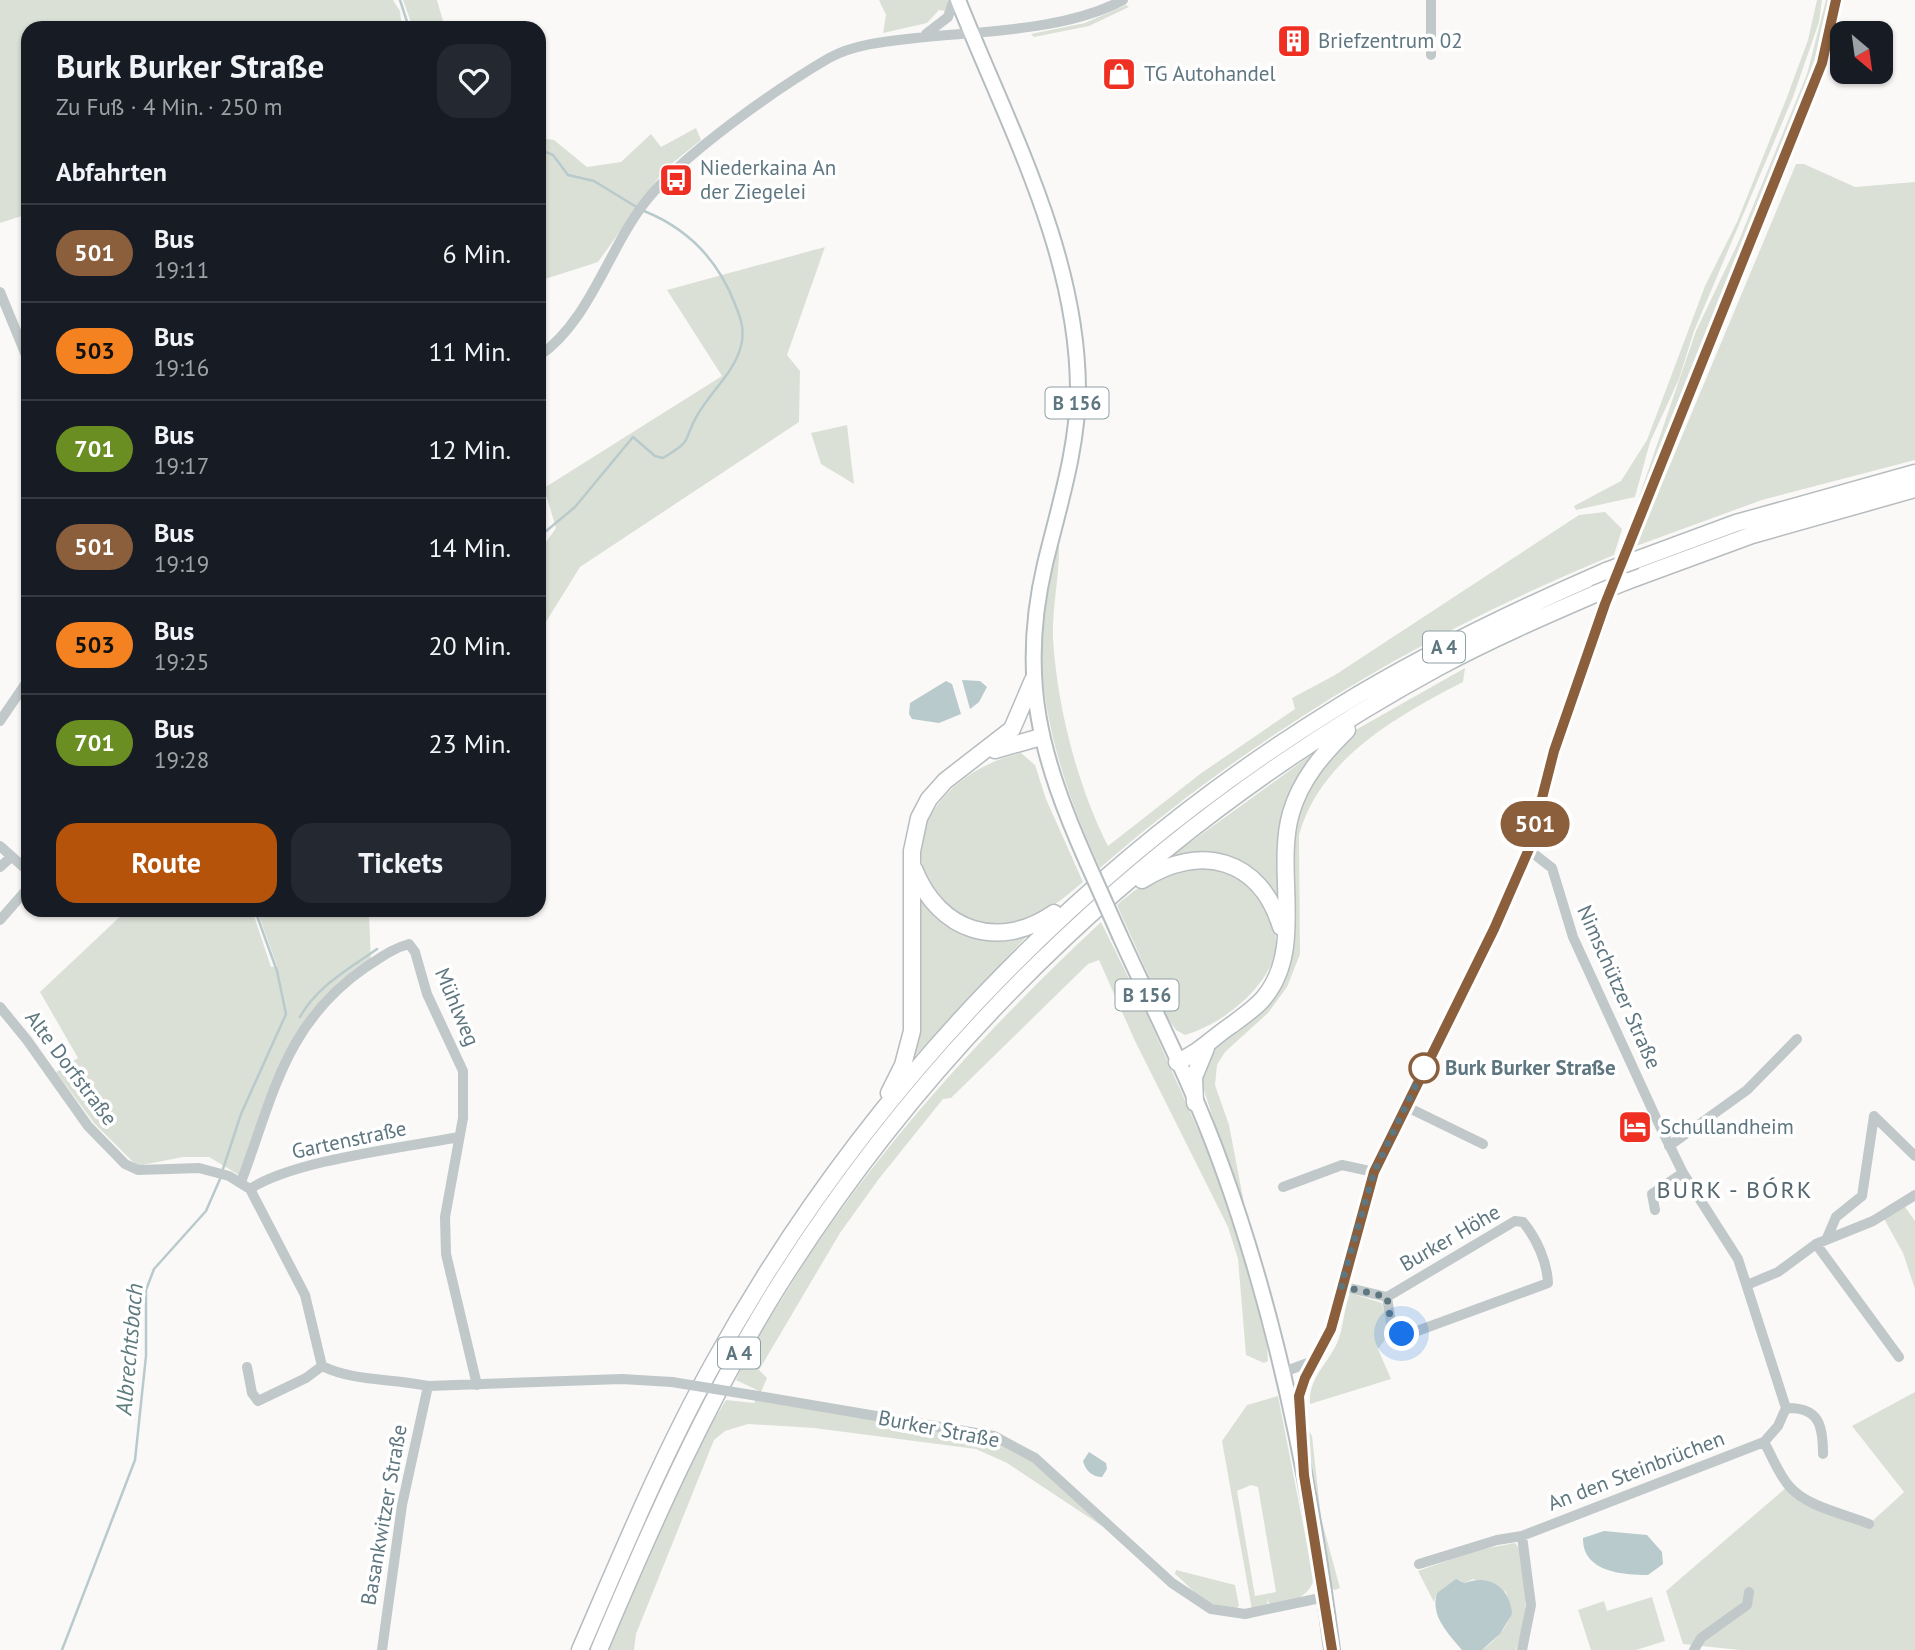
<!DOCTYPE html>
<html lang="de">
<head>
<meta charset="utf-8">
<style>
	:root { --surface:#171b24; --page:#242831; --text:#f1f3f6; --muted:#9ea1a6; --line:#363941; --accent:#b45309 }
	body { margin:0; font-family:"PT Sans",sans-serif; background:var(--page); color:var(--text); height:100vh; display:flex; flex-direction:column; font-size:26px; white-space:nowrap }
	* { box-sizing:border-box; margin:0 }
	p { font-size:23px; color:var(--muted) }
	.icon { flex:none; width:38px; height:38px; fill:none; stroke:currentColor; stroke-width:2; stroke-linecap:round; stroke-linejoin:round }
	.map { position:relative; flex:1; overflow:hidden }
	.side { position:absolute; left:21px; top:21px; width:525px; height:896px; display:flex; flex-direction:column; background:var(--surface); border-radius:21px; box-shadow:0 2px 5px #0004 }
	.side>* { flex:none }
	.badge { padding:0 14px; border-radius:23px; font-size:24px; line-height:46px }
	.needle { width:46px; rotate:151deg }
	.controls { position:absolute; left:1830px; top:21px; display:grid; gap:14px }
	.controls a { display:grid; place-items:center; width:63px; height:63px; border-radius:14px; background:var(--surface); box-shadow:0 2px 5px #0004; font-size:35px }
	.you { position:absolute; width:35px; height:35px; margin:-18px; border:5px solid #fff; border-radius:50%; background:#1a73e8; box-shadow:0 0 0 10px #1a73e833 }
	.map>.badge { position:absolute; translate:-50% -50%; box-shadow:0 0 0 4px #fff }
	h2 { padding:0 35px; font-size:26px; line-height:63px }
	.round { display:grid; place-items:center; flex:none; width:74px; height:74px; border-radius:21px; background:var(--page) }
	.summary { display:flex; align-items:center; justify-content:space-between; height:119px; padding:0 35px }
	h1 { font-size:33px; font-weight:700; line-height:52px }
	.action { display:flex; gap:14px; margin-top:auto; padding:14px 35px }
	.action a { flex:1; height:80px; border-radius:21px; background:var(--accent); color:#fff; font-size:28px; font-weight:700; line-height:80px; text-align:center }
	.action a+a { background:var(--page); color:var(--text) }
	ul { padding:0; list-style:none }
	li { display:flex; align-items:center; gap:21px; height:98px; padding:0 35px; border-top:2px solid var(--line) }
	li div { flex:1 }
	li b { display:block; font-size:26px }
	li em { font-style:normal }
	li .badge { min-width:77px; font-weight:700; text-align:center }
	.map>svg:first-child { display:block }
	.green { fill:#dbe0d6; fill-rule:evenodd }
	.water { fill:#b9cacc }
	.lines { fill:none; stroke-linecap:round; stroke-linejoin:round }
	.stream { stroke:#b9cacc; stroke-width:2.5 }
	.major-casing { stroke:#b6bdc0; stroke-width:18 }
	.highway-casing { stroke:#b6bcbf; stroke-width:19 }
	.minor { stroke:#c0c8ca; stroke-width:10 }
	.major { stroke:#fff; stroke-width:14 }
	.highway { stroke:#fff; stroke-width:16 }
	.major-bridge-casing { stroke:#b6bdc0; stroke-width:18; stroke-linecap:butt }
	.highway-bridge-casing { stroke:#b6bcbf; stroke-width:19; stroke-linecap:butt }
	.minor-bridge { stroke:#c0c8ca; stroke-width:10 }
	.major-bridge { stroke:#fff; stroke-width:14 }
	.highway-bridge { stroke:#fff; stroke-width:16 }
	.line-casing { stroke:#fff; stroke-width:16 }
	.line { stroke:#8b5e3c; stroke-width:10 }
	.walk { stroke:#5e767f; stroke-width:7; stroke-dasharray:0 12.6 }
	.stop-dot { fill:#fff; stroke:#8b5e3c; stroke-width:3.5 }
	.labels { text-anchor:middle; stroke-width:7; stroke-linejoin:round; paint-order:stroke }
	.shield { fill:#fff; stroke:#8e9fa5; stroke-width:2 }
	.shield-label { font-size:19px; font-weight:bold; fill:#5e767f }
	.poi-label { font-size:21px; fill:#5e767f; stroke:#fff; text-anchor:start }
	.street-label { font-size:21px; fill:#5e767f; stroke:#fff }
	.stop-label { font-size:21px; font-weight:bold; fill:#5e767f; stroke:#fff; text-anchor:start }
	.water-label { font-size:23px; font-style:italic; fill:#5e7b7e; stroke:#fff }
	.quarter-label { font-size:24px; letter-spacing:2px; fill:#55686f; stroke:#fff }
</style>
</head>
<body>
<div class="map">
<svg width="1915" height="1650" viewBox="0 0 1915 1650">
	<rect width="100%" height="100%" fill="#faf9f7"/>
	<!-- green -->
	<path class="green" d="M0,0H393L400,11L402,28H28V214L0,223Z
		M403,0H437L445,28H413Z
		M879,0H949L946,11L939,10L927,23L883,33L886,15Z
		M1817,0H1822L1819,22L1793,97L1694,331L1679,379L1650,442L1635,497L1576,510L1574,506L1621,481L1647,440L1705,286L1737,222L1787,97L1808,40Z
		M1826,0H1833L1818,60L1642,500L1639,497L1696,331L1737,245L1807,74Z
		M1126,5L1129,7L1089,26L1034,37L1031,34L1085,23Z
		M696,128L701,140L664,170L598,262L539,281V138L554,140L587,167L621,162L651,134L661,147Z
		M1796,164H1804L1855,187L1915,182V460L1762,500L1636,546Z
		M825,247L787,355L800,371L799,422L580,567L539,633V552L556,528L544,488L722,376L667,290Z
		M847,425L854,484L821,464L811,433Z
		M1605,512L1622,529L1614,555C1426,632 1254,734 1100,868C1054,769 1018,649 1059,542C1060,574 1052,606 1053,638C1057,706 1077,785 1108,846L1200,774L1295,709L1292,698L1335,675L1579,515Z
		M1465,668L1463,682C1397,716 1320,759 1299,835L1300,954L1287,987L1268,1013L1225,1052L1217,1065L1215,1085L1229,1125L1244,1203L1240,1202L1200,1078L1205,1057L1280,985L1292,956L1291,837L1306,786L1352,732Z
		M1315,752L1300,777L1284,909L1256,876L1173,855Z
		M1021,753L1035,765L1046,799L1083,882C1064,898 1044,915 1020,923C975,937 920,901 921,852C922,800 975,763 1021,753Z
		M1226,866C1236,873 1254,882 1261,892C1272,911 1281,938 1273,959C1262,993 1218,1026 1185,1035L1176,1030L1168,1019L1117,905C1162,867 1169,871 1226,866Z
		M913,880C936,906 956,939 995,939C1005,939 1017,933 1027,936L911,1060L913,1063L903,1071Z
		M127,910H252L271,967L277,966L257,910H373L369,913L371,964L308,1021L239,1175L209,1157H183L137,1166L94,1123L56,1072L78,1058L40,992Z
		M1101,922L1147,1015L1208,1152L1245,1261L1267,1344L1268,1361L1264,1363L1246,1355L1238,1259L1228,1227L1135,1041L1099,960L1088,964L951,1098L943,1099L878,1180L840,1233L759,1370L767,1378L761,1392L736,1380C753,1342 778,1306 800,1270C884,1140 988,1028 1101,922Z
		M1903,1204L1915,1221V1289L1903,1253L1883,1217Z
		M1350,1293L1382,1303L1390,1333L1378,1349L1391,1379L1310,1404C1308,1376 1331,1362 1339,1338C1344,1323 1344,1308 1350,1293Z
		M1915,1392V1650H1740L1683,1644L1666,1591L1788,1486L1869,1524L1902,1494L1904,1492L1852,1426Z
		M1278,1396L1314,1580C1306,1600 1290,1602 1270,1607L1267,1598L1268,1608L1252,1610L1222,1441L1247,1405ZM1251,1485L1258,1487L1276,1592L1255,1596L1237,1491Z
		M758,1397L993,1436L1018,1448L1126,1542L1007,1463L976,1449L814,1428L748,1424L725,1431L714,1440L636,1634L634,1650H608L698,1446L726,1400L754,1403Z
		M1304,1423L1312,1436L1321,1518L1340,1588L1335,1590L1330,1588Z
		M1515,1543C1533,1561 1526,1627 1516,1650H1482C1493,1643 1512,1624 1511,1608C1511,1604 1507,1597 1506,1592L1473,1579L1465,1583L1460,1580L1437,1593L1434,1602L1418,1571L1477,1550Z
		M1176,1570L1235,1585L1239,1606L1236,1609C1196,1603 1202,1597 1175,1574Z
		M1652,1597L1665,1641L1636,1650H1591L1578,1610L1604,1601L1607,1611Z"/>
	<!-- water -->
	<path class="water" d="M962,680L980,681L987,687L979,702L970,709Z
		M946,681L952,684L961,714L939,723L912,719L909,714L910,703Z
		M1089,1452L1106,1463L1107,1469L1102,1477C1092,1477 1085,1470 1083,1461Z
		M1604,1531L1647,1535L1662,1552L1663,1564L1648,1575C1623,1575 1582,1572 1583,1538Z
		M1456,1579L1465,1583C1489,1573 1511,1588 1512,1614L1500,1634L1482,1650H1462C1448,1633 1430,1616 1437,1593Z"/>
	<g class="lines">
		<!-- stream -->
		<path class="stream" d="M400,0L409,28
			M539,149L553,155L568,175L594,181L638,208
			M539,537L575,507L633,437L655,456L663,458C696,438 681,442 698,414C711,391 734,373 741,346C745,330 741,319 735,304C718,260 689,229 644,211
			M300,1017C317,986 349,969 377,949
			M222,1172L241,1114L286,1014L277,971L255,910
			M62,1650L135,1460L146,1356V1290L154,1269L206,1211L220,1179"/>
		<!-- major casing -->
		<g class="major-casing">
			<path id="major" d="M958,0C1007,124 1077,251 1078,388C1078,448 1059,506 1045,564C1018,679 1041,758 1087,862
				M1120,936C1154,1011 1193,1086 1221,1164C1278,1320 1311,1486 1332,1650"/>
		</g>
		<!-- highway casing -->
		<g class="highway-casing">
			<path id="highway" d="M1636,560L1736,523L1915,473
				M1627,581L1752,535L1915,489
				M995,750L1041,737
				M914,869C939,932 999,951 1054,913
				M1142,880C1200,843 1260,858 1281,927
				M1177,1062C1199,1053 1211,1039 1230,1026C1241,1018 1253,1010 1263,999C1306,949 1274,872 1291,813C1301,779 1322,755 1347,730
				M889,1093L903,1065L912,1031V851L919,818L929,799L945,781L1012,729L1033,680
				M1195,1103L1194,1077L1206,1048
				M580,1650C622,1553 662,1456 713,1364C860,1097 1079,866 1338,707C1424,654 1514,611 1606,571
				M599,1650C651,1527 704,1407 774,1293C936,1032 1168,814 1439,667C1489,640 1542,617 1595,594"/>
		</g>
		<!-- minor -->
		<path class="minor" d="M926,34L948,17L954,0
			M1431,55V0
			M0,292L28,360
			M539,356C590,321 608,249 646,201C683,154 776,89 829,58C854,44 888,41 916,38C981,31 1065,31 1123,0
			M1618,570L1822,63L1836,0
			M0,721L28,680
			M0,846L28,871
			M0,867L11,857
			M0,920L28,888
			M0,1007L27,1040L88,1126L125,1164L138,1170L199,1168L229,1176L250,1189L305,1295L322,1366C355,1382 392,1378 428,1386L622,1379L672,1382
			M1405,1106L1483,1144
			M1874,1116L1915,1156
			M1669,1146L1747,1090L1797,1039
			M241,1182C274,1095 284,1024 366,967C380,958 393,948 409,944L415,952L427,994L463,1071V1118L445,1217L446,1254L477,1385
			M1283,1187L1342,1165L1374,1172
			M250,1189C294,1160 403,1148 458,1137
			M1655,1210L1652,1194L1683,1173
			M1827,1238L1836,1217L1862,1196L1874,1116
			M1816,1244L1899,1357
			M1747,1285L1778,1272L1816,1244L1873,1221L1915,1195
			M1341,1286L1387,1297L1515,1221L1523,1222C1537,1239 1547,1262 1548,1283L1409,1334H1402L1391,1323L1387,1297
			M247,1367L252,1393L258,1401L306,1378L322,1366
			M1281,1373L1313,1361
			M758,1396L994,1436L1035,1458L1172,1583L1211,1609L1245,1614L1325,1597
			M1786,1408C1819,1407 1823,1425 1823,1454
			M1303,1437L1299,1406L1302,1387L1331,1329L1365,1195L1405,1106L1494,929L1529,850L1554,751L1613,585
			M1764,1442C1772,1456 1778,1473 1789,1486C1808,1508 1844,1513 1869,1524
			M1419,1564L1497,1540L1522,1536L1764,1442L1778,1426L1786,1408L1738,1259L1683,1173L1657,1120L1573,937L1552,868L1529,850
			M382,1650L402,1505L428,1386
			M1522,1650L1531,1605L1522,1536
			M1694,1650L1701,1638L1747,1605L1749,1592"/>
		<!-- major -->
		<use href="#major" class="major"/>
		<!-- highway -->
		<use href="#highway" class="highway"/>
		<!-- major-bridge casing -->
		<g class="major-bridge-casing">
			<path id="major-bridge" d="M1087,862L1120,936"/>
		</g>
		<!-- highway-bridge casing -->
		<g class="highway-bridge-casing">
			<path id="highway-bridge" d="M1606,571L1636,560
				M1595,594L1627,581"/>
		</g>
		<!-- minor-bridge -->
		<path class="minor-bridge" d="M672,1382L758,1396"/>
		<!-- major-bridge -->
		<use href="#major-bridge" class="major-bridge"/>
		<!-- highway-bridge -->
		<use href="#highway-bridge" class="highway-bridge"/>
	</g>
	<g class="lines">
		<!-- line casing -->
		<g class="line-casing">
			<path id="line" d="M1332,1650L1304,1475L1299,1396L1305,1378L1331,1329L1374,1172L1494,929L1529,849L1554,751L1605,604L1822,63L1836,0"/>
		</g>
		<!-- line -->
		<use href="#line" class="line"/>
		<!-- walk -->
		<path class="walk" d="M1402,1334L1391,1323L1387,1297L1341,1286L1374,1172L1424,1068"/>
	</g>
	<!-- icons -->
	<defs>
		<g id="building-square" transform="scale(1.75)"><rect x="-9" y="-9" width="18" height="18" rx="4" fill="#ef2f22" stroke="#fff"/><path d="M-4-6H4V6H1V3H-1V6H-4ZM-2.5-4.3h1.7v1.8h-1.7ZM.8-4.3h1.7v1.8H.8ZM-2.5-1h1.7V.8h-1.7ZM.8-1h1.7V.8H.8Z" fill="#fff"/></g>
		<g id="shop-square" transform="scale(1.75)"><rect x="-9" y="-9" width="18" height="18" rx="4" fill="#ef2f22" stroke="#fff"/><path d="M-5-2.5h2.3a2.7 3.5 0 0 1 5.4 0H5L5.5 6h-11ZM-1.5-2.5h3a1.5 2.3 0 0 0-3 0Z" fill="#fff"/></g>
		<g id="bus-square" transform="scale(1.75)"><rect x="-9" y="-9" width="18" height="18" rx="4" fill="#ef2f22" stroke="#fff"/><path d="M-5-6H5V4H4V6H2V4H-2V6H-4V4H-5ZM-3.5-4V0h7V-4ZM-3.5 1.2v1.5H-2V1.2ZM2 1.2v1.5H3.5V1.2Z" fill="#fff"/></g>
		<g id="hotel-square" transform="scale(1.75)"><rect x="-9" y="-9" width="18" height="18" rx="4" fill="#ef2f22" stroke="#fff"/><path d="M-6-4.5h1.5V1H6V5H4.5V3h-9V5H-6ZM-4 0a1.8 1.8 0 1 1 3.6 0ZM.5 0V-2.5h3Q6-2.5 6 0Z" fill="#fff"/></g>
	</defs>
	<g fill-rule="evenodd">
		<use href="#building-square" x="1294" y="41"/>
		<use href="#shop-square" x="1119" y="74"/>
		<use href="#bus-square" x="676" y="180"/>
		<use href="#hotel-square" x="1635" y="1127"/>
	</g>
	<!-- markers -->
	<circle class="stop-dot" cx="1424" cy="1068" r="14"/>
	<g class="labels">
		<!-- shield labels -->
		<g class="shield">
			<rect x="1045.5" y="387.5" width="63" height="31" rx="5"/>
			<rect x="1423" y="631.5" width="42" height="31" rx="5"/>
			<rect x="1115.5" y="979.5" width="63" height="31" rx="5"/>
			<rect x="718" y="1337.5" width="42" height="31" rx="5"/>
		</g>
		<g class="shield-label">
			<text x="1077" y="410">B 156</text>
			<text x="1444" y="654">A 4</text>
			<text x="1147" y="1002">B 156</text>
			<text x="739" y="1360">A 4</text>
		</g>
		<!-- poi labels -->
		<g class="poi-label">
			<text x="1318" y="48">Briefzentrum 02</text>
			<text x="1144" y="81">TG Autohandel</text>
			<text x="700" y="175">Niederkaina An<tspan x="700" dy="24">der Ziegelei</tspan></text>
			<text x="1660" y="1134">Schullandheim</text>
		</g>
		<!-- street labels -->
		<g class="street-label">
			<text transform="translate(1619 987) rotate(66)" y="7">Nimschützer Straße</text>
			<text transform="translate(457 1007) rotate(67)" y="7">Mühlweg</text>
			<text transform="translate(71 1068) rotate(53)" y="7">Alte Dorfstraße</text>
			<text transform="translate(349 1140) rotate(-12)" y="7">Gartenstraße</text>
			<text transform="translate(1450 1238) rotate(-30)" y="7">Burker Höhe</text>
			<text transform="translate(939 1429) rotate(11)" y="7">Burker Straße</text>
			<text transform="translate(1636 1471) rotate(-21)" y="7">An den Steinbrüchen</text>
			<text transform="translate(384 1515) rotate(-80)" y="7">Basankwitzer Straße</text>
		</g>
		<!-- stop labels -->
		<g class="stop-label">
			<text x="1445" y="1075">Burk Burker Straße</text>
		</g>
		<!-- water labels -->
		<g class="water-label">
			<text transform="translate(129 1349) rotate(-85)" y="8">Albrechtsbach</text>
		</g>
		<!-- quarter labels -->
		<g class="quarter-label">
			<text x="1735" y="1198">BURK - BÓRK</text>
		</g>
	</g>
</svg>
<div class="controls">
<a><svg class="needle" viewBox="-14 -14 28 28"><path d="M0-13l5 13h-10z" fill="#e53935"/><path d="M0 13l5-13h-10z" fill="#9ea1a6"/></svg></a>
</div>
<div class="you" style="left:1402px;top:1334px"></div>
<b class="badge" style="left:1535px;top:824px;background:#8b5e3c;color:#fff">501</b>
<section class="side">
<div class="summary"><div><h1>Burk Burker Straße</h1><p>Zu Fuß · 4 Min. · 250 m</p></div><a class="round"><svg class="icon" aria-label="heart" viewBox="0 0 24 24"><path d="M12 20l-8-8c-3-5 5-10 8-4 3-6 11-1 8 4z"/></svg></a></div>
<h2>Abfahrten</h2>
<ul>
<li><span class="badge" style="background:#8b5e3c;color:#fff">501</span><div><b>Bus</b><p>19:11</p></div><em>6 Min.</em></li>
<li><span class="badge" style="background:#f58220;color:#111">503</span><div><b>Bus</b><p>19:16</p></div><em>11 Min.</em></li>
<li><span class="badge" style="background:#6b8e23;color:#fff">701</span><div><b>Bus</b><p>19:17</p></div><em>12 Min.</em></li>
<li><span class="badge" style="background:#8b5e3c;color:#fff">501</span><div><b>Bus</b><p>19:19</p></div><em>14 Min.</em></li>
<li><span class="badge" style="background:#f58220;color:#111">503</span><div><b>Bus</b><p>19:25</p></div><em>20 Min.</em></li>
<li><span class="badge" style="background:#6b8e23;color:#fff">701</span><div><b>Bus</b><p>19:28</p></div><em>23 Min.</em></li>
</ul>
<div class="action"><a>Route</a><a>Tickets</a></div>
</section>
</div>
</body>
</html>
